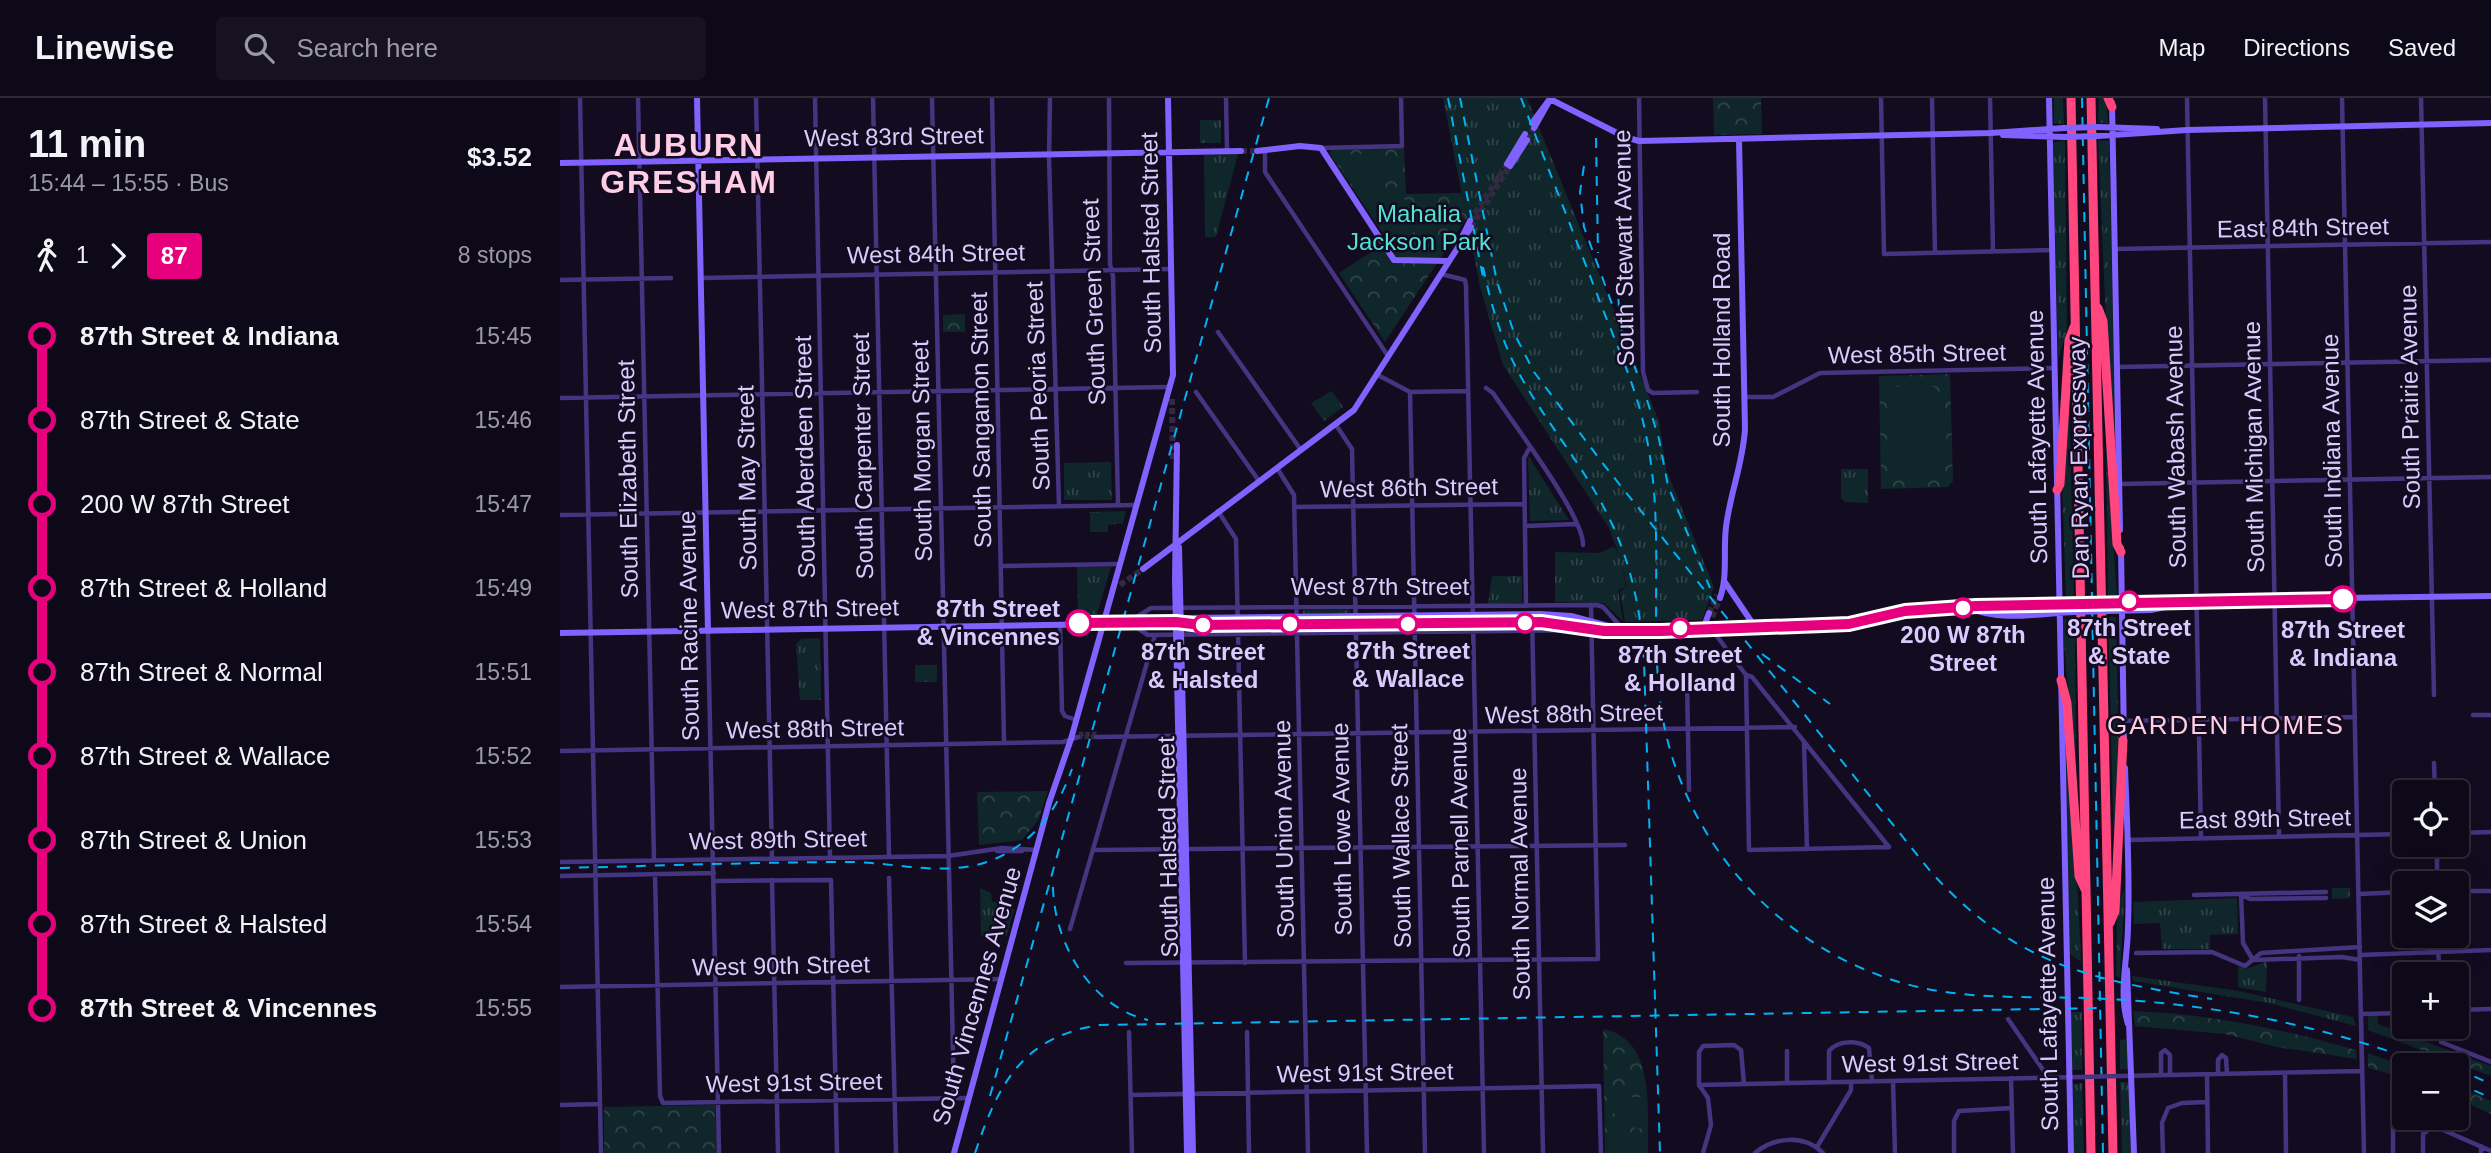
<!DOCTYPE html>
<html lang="en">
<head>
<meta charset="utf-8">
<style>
	:root { --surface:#0e0918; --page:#171221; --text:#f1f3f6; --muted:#9b9aa2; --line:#2e2a37 }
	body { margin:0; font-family:Arial,sans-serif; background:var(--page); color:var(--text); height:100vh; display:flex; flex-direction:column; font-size:26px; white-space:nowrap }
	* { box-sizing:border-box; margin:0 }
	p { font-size:23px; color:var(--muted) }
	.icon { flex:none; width:38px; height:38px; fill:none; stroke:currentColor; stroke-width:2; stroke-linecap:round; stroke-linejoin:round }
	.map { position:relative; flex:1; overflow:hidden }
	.panel { display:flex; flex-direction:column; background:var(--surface); width:560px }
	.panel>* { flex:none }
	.badge { padding:0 14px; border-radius:5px; font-size:24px; line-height:46px }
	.fabs { position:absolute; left:1832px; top:682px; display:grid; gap:14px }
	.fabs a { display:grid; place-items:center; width:77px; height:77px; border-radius:7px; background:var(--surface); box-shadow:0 7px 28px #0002,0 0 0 2px var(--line); font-size:35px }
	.map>.badge { position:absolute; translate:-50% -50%; box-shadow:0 0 0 4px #fff }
	.legs { display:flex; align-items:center; gap:10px; height:77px; padding:0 28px; font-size:23px }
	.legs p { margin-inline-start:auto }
	.head { display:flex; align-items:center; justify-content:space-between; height:119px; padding:0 28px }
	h1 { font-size:38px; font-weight:800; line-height:52px }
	ul { padding:0 28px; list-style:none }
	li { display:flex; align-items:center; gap:24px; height:84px; font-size:26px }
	li i { display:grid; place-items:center; width:10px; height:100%; margin:0 9px; background:currentColor }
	li i::after { content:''; width:18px; height:18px; margin:-9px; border:5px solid; border-radius:50%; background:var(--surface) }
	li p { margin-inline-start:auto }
	li:first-child i { background:linear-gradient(#0000 50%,currentColor 0) }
	li:last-child i { background:linear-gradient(currentColor 50%,#0000 0) }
	header { display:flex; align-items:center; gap:42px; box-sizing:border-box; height:98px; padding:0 35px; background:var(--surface); border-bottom:2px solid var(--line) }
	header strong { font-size:33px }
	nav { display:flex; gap:38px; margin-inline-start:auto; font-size:24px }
	.search { width:490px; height:63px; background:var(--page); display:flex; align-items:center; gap:18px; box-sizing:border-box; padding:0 24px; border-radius:7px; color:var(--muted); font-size:26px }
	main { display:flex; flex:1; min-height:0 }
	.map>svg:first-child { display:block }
	.grass { fill:url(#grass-tufts) }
	.forest { fill:url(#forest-crowns) }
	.garden { fill:#0f262a }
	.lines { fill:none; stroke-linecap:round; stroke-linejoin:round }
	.street-tunnel { stroke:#312941; stroke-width:4.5; stroke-dasharray:4.5 2; stroke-linecap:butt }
	.secondary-tunnel { stroke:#312941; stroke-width:6; stroke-dasharray:6 3; stroke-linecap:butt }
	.street { stroke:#453581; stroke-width:4.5 }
	.secondary { stroke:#8162ff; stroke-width:6 }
	.highway { stroke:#ff467e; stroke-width:9 }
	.rail { stroke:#00b3f6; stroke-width:2; stroke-dasharray:10 9; stroke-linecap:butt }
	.street-bridge { stroke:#453581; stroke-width:4.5 }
	.secondary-bridge { stroke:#8162ff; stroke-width:6 }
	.line-1-casing { stroke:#fff; stroke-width:16 }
	.line-1 { stroke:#e6007e; stroke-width:10 }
	.stop-1-dot { fill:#fff; stroke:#e6007e; stroke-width:3.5 }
	.labels { text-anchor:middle; stroke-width:5; stroke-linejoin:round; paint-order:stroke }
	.street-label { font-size:24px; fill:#dacbff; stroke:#130c20 }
	.park-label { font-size:24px; fill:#53e2d7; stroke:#130c20 }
	.stop-label { font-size:24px; font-weight:bold; fill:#dacbff; stroke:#130c20 }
	.neighbourhood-label { font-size:26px; letter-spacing:2px; fill:#ffcde4; stroke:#130c20 }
	.district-label { font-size:32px; font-weight:bold; letter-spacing:2px; fill:#ffcde4; stroke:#130c20 }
</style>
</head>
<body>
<header>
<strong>Linewise</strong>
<div class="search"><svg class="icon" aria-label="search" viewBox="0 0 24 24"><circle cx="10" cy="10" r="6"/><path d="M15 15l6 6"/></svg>Search here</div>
<nav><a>Map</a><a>Directions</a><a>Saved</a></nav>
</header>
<main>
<section class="panel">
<div class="head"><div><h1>11 min</h1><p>15:44 – 15:55 · Bus</p></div><b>$3.52</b></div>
<div class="legs"><svg class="icon" aria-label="walk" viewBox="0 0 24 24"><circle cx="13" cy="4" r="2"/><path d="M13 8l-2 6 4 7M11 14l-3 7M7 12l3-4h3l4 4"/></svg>1<svg class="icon" aria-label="forward" viewBox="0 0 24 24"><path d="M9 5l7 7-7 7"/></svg><b class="badge" style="background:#e6007e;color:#fff">87</b><p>8 stops</p></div>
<ul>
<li><i style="color:#e6007e"></i><b>87th Street &amp; Indiana</b><p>15:45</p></li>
<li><i style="color:#e6007e"></i><span>87th Street &amp; State</span><p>15:46</p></li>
<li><i style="color:#e6007e"></i><span>200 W 87th Street</span><p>15:47</p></li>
<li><i style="color:#e6007e"></i><span>87th Street &amp; Holland</span><p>15:49</p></li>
<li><i style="color:#e6007e"></i><span>87th Street &amp; Normal</span><p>15:51</p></li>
<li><i style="color:#e6007e"></i><span>87th Street &amp; Wallace</span><p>15:52</p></li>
<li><i style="color:#e6007e"></i><span>87th Street &amp; Union</span><p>15:53</p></li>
<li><i style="color:#e6007e"></i><span>87th Street &amp; Halsted</span><p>15:54</p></li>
<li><i style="color:#e6007e"></i><b>87th Street &amp; Vincennes</b><p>15:55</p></li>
</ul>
</section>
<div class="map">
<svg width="1931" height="1055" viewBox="0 0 1931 1055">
	<defs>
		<pattern id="grass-tufts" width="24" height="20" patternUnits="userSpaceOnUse" patternTransform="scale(1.75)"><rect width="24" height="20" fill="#0f262a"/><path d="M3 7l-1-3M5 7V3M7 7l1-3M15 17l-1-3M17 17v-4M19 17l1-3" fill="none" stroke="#31444a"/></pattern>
		<pattern id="forest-crowns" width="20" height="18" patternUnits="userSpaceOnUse" patternTransform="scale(1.75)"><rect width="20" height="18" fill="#0f262a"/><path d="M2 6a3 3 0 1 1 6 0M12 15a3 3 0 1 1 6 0" fill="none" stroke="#31444a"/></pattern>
	</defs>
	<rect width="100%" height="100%" fill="#130c20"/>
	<!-- grass -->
	<path class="grass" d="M883,0H967L1099,323L1106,371L1154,489L1142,522L1065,524L1060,493L1067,489L1062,469L1066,489L1058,492L1063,523L1044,505L995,504V454L1040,455L1054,448L1060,459L1049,430L943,267L920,189Z
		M1494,0H1503L1504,26L1494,25Z
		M1539,0H1546L1548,25H1538Z
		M640,22H661V45H640Z
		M1505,42L1507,232L1498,262L1493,45Z
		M1538,42L1549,43L1557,400L1550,317Z
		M678,56L656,139H645L644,57Z
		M772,293L783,309L764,323L751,305Z
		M1509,296L1514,501H1506L1502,384Z
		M1546,339L1557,499H1548Z
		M968,359H969L1009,422L970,423Z
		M551,364L552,402H504V365Z
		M1281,371H1308V405L1285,404L1281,400Z
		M566,413L563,425L548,427V434H530V414Z
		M517,469H551L537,516L518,517Z
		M932,478H962V505L928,506Z
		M789,511L790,515L743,516V512Z
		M1515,519L1516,681L1502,522Z
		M1548,519H1556L1559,665L1554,754Z
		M260,540L261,602H240L236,546L241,541Z
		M355,567H377V584H355Z
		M1505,628L1514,711L1521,864L1510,856Z
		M420,790L431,795L432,804H441L454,811L447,838L421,839Z
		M1565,791L1560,880L1556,878L1557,807Z
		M1677,800L1678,836L1650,837V851H1602L1600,825L1574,826L1573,804Z
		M1707,863L1706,894L1678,889V868L1687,871Z
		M1572,878L1679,893L1793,919L1796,928L1709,905L1573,883Z
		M1511,914H1522V972H1512Z
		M1560,984H1569L1571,1055H1562Z
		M1522,985L1524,1055H1514L1513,986Z"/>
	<!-- forest -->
	<path class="forest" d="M1153,0H1201L1202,36L1154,37Z
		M844,50L846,96L901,95L908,118L825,244L779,175L828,143L769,55L772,52Z
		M405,216V234H383V217Z
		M1390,276L1393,383L1388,389L1321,391L1319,278Z
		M488,693L479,721L462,742L419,747L417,694Z
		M1772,790H1790V800L1772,801Z
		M1573,913C1649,916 1723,931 1796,952L1797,961L1717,949L1665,936L1575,928Z
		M1808,918H1818V926L1931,968V978L1808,932Z
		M1043,931C1097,941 1087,1015 1088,1055H1045Z
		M1808,955L1844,968V980L1808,970Z
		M1897,988L1931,1003V1016L1897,1001Z
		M155,1007L157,1055H44V1009Z"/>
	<!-- garden -->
	<path class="garden" d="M794,55L813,57L829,74L796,93L777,62Z
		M818,90L836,92L853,110L820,128L801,97Z
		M846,116L857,132L836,146L825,129Z
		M1360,284C1370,286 1378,290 1382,299C1389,314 1388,362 1378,374C1359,387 1344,379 1330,367L1327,291Z
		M1566,941L1569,971L1560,972V942Z
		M1081,999L1084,1002L1085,1031C1064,1030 1052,1021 1050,1000Z
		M68,1018H91L92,1035L75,1036V1032H68Z
		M1047,1035C1062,1037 1073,1041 1079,1055H1048Z"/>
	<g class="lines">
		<!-- street-tunnel -->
		<path class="street-tunnel" d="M519,636H537
			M518,639H536"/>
		<!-- secondary-tunnel -->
		<path class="secondary-tunnel" d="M967,42L974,30
			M681,53H697
			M910,123L947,66
			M911,129L950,68
			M612,301L613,362
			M560,487L583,471
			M1149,515L1157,497
			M1152,519L1160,500
			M551,522H569
			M1161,527L1181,526
			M1161,532L1182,531"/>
		<!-- street -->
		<path class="street" d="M20,0L41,1055
			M78,0L94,762
			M196,0L212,760
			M255,0L270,759
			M313,0L329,757
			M372,0L394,1000
			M432,0L444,645
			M490,0L489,60L499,408
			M549,0L550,166L553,178L558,407
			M666,0L667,52
			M1079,0L1083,274L1088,292L1093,295L1137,294
			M1321,0L1324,156L1492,152
			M1372,0L1375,155
			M1430,0L1433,153
			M1627,0L1641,740
			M1705,0L1719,738
			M1782,0L1802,973
			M1861,0L1874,597
			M761,50L842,48L841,0
			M705,52V74L828,258
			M1555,151L1931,144
			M881,176L905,182L906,188L924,1055
			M141,180L611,171
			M0,182L111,180
			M658,234L741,352
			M1557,269L1931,262
			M816,276L850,294L908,293
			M926,290L933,295C952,324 1024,418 1023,447
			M636,294L699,383
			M850,294L865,1055
			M1184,299H1213L1260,275L1495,270
			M0,300L609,289
			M776,327L792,351L807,1055
			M717,370L734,397L748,1055
			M1559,386L1931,379
			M734,409L964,406
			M658,413L676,441L685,865
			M0,417L576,407
			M965,428L1016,426
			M441,468L560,466
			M966,508L964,360L969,351
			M972,516L983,1055
			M572,522L591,510L1037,507L1043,509L1061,529
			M500,526L502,613L505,618L516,622
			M571,526L588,537L1031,532
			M1150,529L1186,577L1192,579L1329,749
			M148,533L159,1055
			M1186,577L1189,752L1329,749
			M1127,583L1129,692
			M1913,617H1931
			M1562,623L1795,619
			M536,639L1235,629
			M1244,644L1247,751
			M0,653L503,644L518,639
			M1874,665L1875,695
			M1897,735L1931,734
			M1568,742L1844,736
			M1877,747V786
			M535,752L1065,747
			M437,753H462
			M0,764L388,758L442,750L477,752
			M95,776L100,998L103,1005L409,1000
			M0,778L154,775
			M329,780L336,1055
			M212,782L218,1055
			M154,783L271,782L277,1055
			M1897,793H1931
			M1681,796L1683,845L1693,862
			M1799,796L1844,794
			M1634,797L1766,794
			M1682,797L1690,801L1766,800
			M510,831L595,537
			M1878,838L1879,877
			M1576,855L1652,854L1685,868L1701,855L1800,849
			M1800,857L1931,852
			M1739,858V902
			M1694,862L1782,859L1800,862
			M566,865L1038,861L1031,507
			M0,889L442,881
			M1897,912L1931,911
			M1801,916L1844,915
			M1801,917L1804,1055
			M1448,921L1488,979
			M1880,929L1881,944L1931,964
			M569,934L572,1055
			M687,934L689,1055
			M1227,953V985
			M1725,975L1726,1055
			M1647,976L1648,1055
			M1658,976V962L1662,957L1666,960L1667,976
			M1601,977V955L1605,952L1610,957V977
			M1560,978L1802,973
			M1451,980L1453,1055
			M1333,983L1335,1055
			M1269,984V953C1278,942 1298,942 1309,950L1312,983
			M1139,987L1522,979
			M571,997L1039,988L1041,1055
			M0,1007L40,1006
			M1921,1048V1055
			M1257,1049L1291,992V984
			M1143,1055L1151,1027L1148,1000L1139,987V954L1143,948L1174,947L1181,952L1184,986
			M1195,1055C1214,1039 1244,1036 1263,1055
			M1394,1055V1023L1399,1013L1452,1010
			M1603,1055L1602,1025L1608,1010L1622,1005L1647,1004
			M1833,1055V1019L1837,1011
			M1863,1055V1036L1874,1028L1931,1053"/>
		<!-- secondary -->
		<path class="secondary" d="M137,0L148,533
			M1489,0L1511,1055
			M990,1L1065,39L1079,43L1431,35L1504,30
			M1552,5L1560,432
			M972,25L989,2
			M1538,29L1597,31
			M974,30L991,0
			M1443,37L1505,39
			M1538,38L1627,32L1931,25
			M697,53L740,48L761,50L834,162L888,163
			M0,65L681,53
			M947,66L965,36
			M950,68L967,42
			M903,137L910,123
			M617,347L615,482L627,1055
			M619,449L633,1055
			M1561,450L1564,645
			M583,471L794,312L911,129
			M1164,483L1195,529
			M1160,500C1168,478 1163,453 1166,429C1170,396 1183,365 1185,331L1179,41
			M1548,503L1931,498
			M1410,510C1439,524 1483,515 1514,514
			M1548,513L1591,512L1628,504
			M1149,515L1146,523L1150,529
			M619,525L641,527L981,524L1062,534L1161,527
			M568,526L616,524L628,520L980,516L1011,518L1052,529L1119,531
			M1182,531L1299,525L1364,511L1514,504
			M0,535L549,526
			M1565,670C1567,723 1570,776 1568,828C1568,860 1558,895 1568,926
			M1567,872L1574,1055
			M394,1055L489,705L511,641L613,277L608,0"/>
		<!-- highway -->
		<path class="highway" d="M1511,0L1531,1055
			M1531,0L1553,1055
			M1548,0L1552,9
			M1538,210L1543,223L1557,446L1561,454
			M1497,392L1500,386L1509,242L1514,229
			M1501,582L1507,605L1519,778L1525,791
			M1550,825L1555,813L1563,642"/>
		<!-- rail -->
		<path class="rail" d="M888,0L923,179
			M900,0L937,184L954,235L974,274L1044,367L1371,774C1456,868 1533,882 1652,901
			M961,0C987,68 1014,136 1040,204C1057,248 1077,291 1086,337C1104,421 1091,509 1099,594C1113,733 1213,849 1346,886C1412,904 1481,897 1549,901C1658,907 1767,928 1869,968
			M1522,0L1543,1055
			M1036,40L1038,155
			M1024,68L1020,94L1024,129L1077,275
			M923,169C931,207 942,245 961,279C989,329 1027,372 1051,424C1072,468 1081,515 1084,563L1100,1055
			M1057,182L1059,210
			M1087,302L1099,341L1108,388L1150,490
			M1202,556L1270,606
			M0,770C97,768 195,764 293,764C338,765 385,779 430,763C472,747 497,713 512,671
			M493,789C494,845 531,909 588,922
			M1859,954L1895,968
			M1897,971L1931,986
			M1897,985L1931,1000
			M430,998L709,0
			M415,1055C438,987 461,939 540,927L1541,910"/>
		<!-- street-bridge -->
		<path class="street-bridge" d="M1522,979L1560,978"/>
		<!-- secondary-bridge -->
		<path class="secondary-bridge" d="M1504,30L1538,29
			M1505,39L1538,38
			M1514,504L1548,503
			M1514,514L1548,513"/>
	</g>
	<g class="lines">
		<!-- line-1 casing -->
		<g class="line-1-casing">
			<path id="line-1" d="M519,525L616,524L641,527L981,524L1044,533H1101L1289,526L1345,513L1416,508L1783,501"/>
		</g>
		<!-- line-1 -->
		<use href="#line-1" class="line-1"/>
	</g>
	<!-- markers -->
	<g class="stop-1-dot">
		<circle cx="1783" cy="501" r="12"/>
		<circle cx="1569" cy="503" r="9"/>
		<circle cx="1403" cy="510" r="9"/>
		<circle cx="519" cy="525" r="12"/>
		<circle cx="965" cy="525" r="9"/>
		<circle cx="730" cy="526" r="9"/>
		<circle cx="848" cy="526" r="9"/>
		<circle cx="643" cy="527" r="9"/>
		<circle cx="1120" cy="530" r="9"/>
	</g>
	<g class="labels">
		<!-- street labels -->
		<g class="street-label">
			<text transform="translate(334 39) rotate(-1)" y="8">West 83rd Street</text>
			<text transform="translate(1743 130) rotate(-1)" y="8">East 84th Street</text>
			<text transform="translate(591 145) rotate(-91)" y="8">South Halsted Street</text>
			<text transform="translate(1064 150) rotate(-91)" y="8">South Stewart Avenue</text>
			<text transform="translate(376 156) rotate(-1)" y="8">West 84th Street</text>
			<text transform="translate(534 204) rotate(-92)" y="8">South Green Street</text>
			<text transform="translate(1162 242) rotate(-90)" y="8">South Holland Road</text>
			<text transform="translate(1357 256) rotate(-1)" y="8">West 85th Street</text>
			<text transform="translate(478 288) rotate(-92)" y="8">South Peoria Street</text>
			<text transform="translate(1850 299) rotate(-91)" y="8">South Prairie Avenue</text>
			<text transform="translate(421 322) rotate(-91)" y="8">South Sangamon Street</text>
			<text transform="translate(1477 339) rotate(-91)" y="8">South Lafayette Avenue</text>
			<text transform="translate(1616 349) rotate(-91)" y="8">South Wabash Avenue</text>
			<text transform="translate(1694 349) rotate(-91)" y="8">South Michigan Avenue</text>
			<text transform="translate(362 353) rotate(-91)" y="8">South Morgan Street</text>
			<text transform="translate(1772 353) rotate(-91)" y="8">South Indiana Avenue</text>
			<text transform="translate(303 358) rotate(-91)" y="8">South Carpenter Street</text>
			<text transform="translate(245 359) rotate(-91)" y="8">South Aberdeen Street</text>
			<text transform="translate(1519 360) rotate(-91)" y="8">Dan Ryan Expressway</text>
			<text transform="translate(187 380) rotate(-91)" y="8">South May Street</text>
			<text transform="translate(68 381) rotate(-91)" y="8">South Elizabeth Street</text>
			<text transform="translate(849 390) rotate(-1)" y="8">West 86th Street</text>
			<text x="820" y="497">West 87th Street</text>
			<text transform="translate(250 511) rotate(-1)" y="8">West 87th Street</text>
			<text transform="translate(129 528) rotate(-91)" y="8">South Racine Avenue</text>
			<text transform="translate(1014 616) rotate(-1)" y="8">West 88th Street</text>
			<text transform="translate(255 631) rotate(-1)" y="8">West 88th Street</text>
			<text transform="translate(1705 721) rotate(-1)" y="8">East 89th Street</text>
			<text transform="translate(724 731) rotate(-91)" y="8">South Union Avenue</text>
			<text transform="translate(782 731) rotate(-91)" y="8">South Lowe Avenue</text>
			<text transform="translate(841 738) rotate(-91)" y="8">South Wallace Street</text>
			<text transform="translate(218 742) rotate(-1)" y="8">West 89th Street</text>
			<text transform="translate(900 745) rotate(-91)" y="8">South Parnell Avenue</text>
			<text transform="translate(608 749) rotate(-91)" y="8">South Halsted Street</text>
			<text transform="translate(960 786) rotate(-91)" y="8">South Normal Avenue</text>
			<text transform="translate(221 868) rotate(-1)" y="8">West 90th Street</text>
			<text transform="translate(417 898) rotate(-74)" y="8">South Vincennes Avenue</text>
			<text transform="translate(1488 906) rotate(-91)" y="8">South Lafayette Avenue</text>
			<text transform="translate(1370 965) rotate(-1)" y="8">West 91st Street</text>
			<text transform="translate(805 975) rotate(-1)" y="8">West 91st Street</text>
			<text transform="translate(234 985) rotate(-1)" y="8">West 91st Street</text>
		</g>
		<!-- park labels -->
		<g class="park-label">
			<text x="859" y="124">Mahalia<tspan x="859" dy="28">Jackson Park</tspan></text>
		</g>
		<!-- stop labels -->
		<g class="stop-label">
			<text x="500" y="519" text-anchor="end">87th Street<tspan x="500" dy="28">&amp; Vincennes</tspan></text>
			<text x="1569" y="538">87th Street<tspan x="1569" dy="28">&amp; State</tspan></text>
			<text x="1783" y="540">87th Street<tspan x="1783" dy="28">&amp; Indiana</tspan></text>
			<text x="1403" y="545">200 W 87th<tspan x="1403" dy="28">Street</tspan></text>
			<text x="848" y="561">87th Street<tspan x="848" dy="28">&amp; Wallace</tspan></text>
			<text x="643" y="562">87th Street<tspan x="643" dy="28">&amp; Halsted</tspan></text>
			<text x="1120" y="565">87th Street<tspan x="1120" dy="28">&amp; Holland</tspan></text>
		</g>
		<!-- neighbourhood labels -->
		<g class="neighbourhood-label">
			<text x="1666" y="636">GARDEN HOMES</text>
		</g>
		<!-- district labels -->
		<g class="district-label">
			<text x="129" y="58">AUBURN<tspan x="129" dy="37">GRESHAM</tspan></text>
		</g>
	</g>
</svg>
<div class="fabs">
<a><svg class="icon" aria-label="locate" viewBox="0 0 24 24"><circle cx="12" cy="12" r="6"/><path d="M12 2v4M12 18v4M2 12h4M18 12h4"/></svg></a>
<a><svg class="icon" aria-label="layers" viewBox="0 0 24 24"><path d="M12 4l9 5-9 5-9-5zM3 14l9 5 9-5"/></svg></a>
<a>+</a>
<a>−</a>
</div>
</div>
</main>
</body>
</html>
